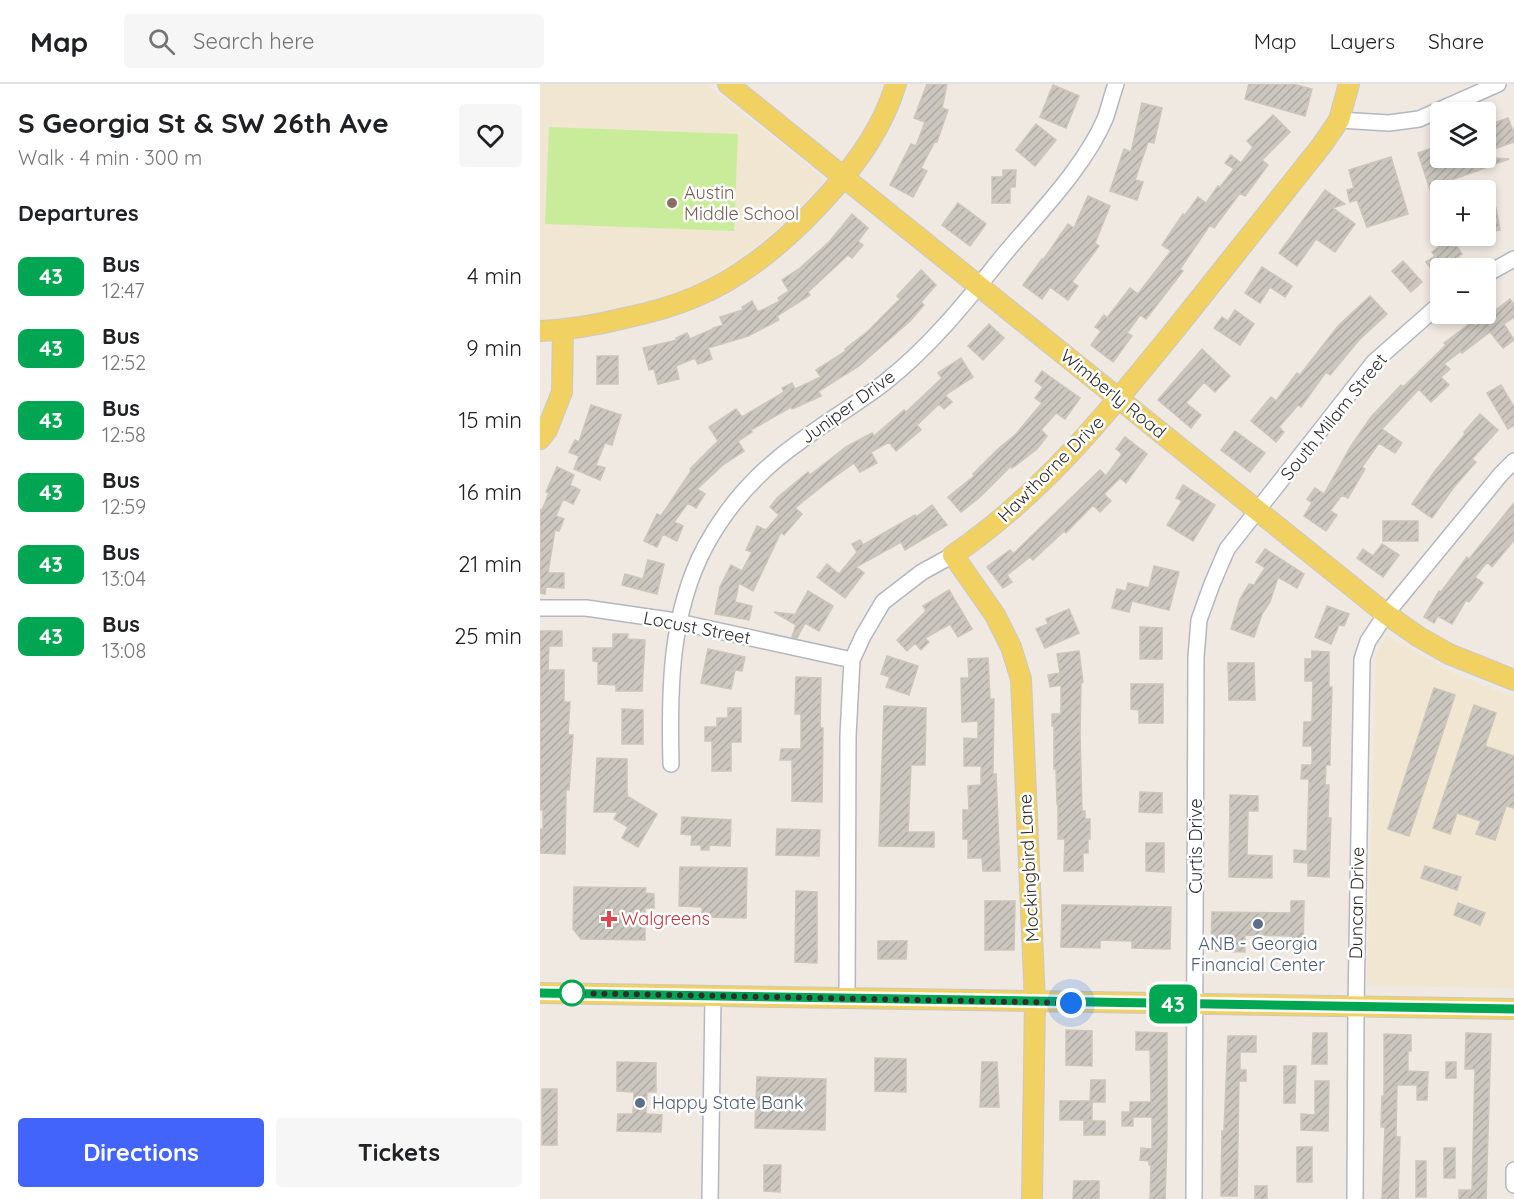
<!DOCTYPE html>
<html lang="en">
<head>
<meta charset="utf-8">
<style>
	:root { --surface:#fff; --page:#f6f6f6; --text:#202124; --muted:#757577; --line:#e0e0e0; --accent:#4264fb }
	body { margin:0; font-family:Quicksand,sans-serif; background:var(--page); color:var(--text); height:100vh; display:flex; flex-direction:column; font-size:22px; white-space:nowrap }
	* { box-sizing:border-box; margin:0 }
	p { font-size:20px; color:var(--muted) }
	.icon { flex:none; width:33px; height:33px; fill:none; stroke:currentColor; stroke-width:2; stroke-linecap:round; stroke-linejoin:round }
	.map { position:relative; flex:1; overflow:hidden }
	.drawer { display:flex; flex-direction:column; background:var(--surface); width:540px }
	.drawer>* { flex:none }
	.badge { padding:0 12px; border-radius:9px; font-size:21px; line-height:39px }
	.fabs { position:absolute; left:890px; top:18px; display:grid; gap:12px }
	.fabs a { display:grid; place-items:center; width:66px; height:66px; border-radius:6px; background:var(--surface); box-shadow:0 3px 9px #0003; font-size:30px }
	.you { position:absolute; width:30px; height:30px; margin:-15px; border:4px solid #fff; border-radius:50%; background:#1a73e8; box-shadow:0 0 0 9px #1a73e833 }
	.map>.badge { position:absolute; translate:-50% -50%; box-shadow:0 0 0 3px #fff }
	h2 { padding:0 18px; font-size:22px; line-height:54px }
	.round { display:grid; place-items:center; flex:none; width:63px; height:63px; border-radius:6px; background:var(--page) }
	.head { display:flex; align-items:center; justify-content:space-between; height:102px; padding:0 18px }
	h1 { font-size:28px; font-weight:700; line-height:45px }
	.cta { display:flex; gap:12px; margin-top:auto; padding:12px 18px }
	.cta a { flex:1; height:69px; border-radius:6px; background:var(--accent); color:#fff; font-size:24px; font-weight:700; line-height:69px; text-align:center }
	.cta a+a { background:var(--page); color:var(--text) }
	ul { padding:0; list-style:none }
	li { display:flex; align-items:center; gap:18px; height:72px; padding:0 18px }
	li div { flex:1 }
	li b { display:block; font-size:22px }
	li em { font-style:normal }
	li .badge { min-width:66px; font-weight:700; text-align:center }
	header { display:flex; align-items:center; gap:36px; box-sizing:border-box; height:84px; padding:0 30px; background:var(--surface); border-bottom:2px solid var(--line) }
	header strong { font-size:28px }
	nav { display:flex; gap:33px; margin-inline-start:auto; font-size:21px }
	.search { width:420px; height:54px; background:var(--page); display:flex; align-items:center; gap:15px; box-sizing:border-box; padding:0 21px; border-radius:6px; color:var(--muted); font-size:22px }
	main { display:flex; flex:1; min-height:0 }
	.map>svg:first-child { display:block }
	.education { fill:#f0e6d1 }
	.pitch { fill:#c9ec9a }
	.building { fill:url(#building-hatch); stroke:#cbc5ba; stroke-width:1.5 }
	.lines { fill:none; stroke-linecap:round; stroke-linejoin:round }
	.minor-casing { stroke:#b4b7c1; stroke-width:18 }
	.major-casing { stroke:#c9c9c9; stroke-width:22 }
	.minor { stroke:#fff; stroke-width:15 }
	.major { stroke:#f2d163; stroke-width:20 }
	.line-casing { stroke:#fff; stroke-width:14 }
	.line { stroke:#00a651; stroke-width:9 }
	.walk { stroke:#2e2e2e; stroke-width:6; stroke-dasharray:0 10.8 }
	.education-dot { fill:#8d6e63; stroke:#fff; stroke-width:2 }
	.health-dot { fill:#e0444e; stroke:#fff; stroke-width:2 }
	.service-dot { fill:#5c6f8a; stroke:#fff; stroke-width:2 }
	.stop-dot { fill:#fff; stroke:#00a651; stroke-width:3 }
	.labels { text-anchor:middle; stroke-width:5; stroke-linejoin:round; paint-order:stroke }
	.education-label { font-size:18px; fill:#785e54; stroke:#fff; text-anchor:start }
	.street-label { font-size:18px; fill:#2e2e2e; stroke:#fff }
	.health-label { font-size:18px; fill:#be3a42; stroke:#fff; text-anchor:start }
	.service-label { font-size:18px; fill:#4e5e75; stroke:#fff }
</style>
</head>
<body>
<header>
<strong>Map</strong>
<div class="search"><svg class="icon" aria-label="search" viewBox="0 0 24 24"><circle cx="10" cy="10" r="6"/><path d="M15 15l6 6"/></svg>Search here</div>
<nav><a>Map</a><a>Layers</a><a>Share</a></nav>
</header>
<main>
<section class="drawer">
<div class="head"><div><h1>S Georgia St &amp; SW 26th Ave</h1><p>Walk · 4 min · 300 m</p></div><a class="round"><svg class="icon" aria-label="heart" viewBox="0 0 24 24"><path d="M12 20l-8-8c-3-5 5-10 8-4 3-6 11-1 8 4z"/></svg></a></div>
<h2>Departures</h2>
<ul>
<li><span class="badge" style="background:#00a651;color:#fff">43</span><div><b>Bus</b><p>12:47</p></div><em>4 min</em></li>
<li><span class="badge" style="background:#00a651;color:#fff">43</span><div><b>Bus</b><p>12:52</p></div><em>9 min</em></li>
<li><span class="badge" style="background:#00a651;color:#fff">43</span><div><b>Bus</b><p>12:58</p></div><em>15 min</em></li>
<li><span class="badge" style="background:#00a651;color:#fff">43</span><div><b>Bus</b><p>12:59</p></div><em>16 min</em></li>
<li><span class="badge" style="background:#00a651;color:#fff">43</span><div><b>Bus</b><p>13:04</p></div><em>21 min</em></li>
<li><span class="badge" style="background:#00a651;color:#fff">43</span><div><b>Bus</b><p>13:08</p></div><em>25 min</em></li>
</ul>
<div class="cta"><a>Directions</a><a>Tickets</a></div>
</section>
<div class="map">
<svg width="974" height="1115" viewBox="0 0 974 1115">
	<defs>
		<pattern id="building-hatch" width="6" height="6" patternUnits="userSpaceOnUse" patternTransform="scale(1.5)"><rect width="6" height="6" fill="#cbc7bf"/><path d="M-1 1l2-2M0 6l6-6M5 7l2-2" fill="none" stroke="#afaba4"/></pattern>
	</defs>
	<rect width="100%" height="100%" fill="#efe9e1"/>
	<!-- education -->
	<path class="education" d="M0,0H166L281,92L282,99L251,133L202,174L161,198L125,215L40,237H0Z
		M847,552L916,591L974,613V904L827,902L836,572Z"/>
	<!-- pitch -->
	<path class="pitch" d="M9,43L198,50L194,147L5,140Z"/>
	<!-- building -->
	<path class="building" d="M387,0H407L402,24L408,26L397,58L395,57L381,84L387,87L373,113L350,101L371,60L376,62L385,38L374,34Z
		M709,0H753L772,5L765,32L705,15Z
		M513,1L539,12L526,44L500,33Z
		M602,19L622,24L614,59L608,58L595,96L603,98L597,116L570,107L584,65L591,68Z
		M733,31L750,48L722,76L728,81L705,112L700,109L674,144L670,141L640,185L643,187L606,235L600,231L587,249L592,252L573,278L551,261L561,247L555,243L564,231L567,234L590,204L598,210L631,167L622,161L643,130L645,131L658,113L666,119L678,102L680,103L694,85L685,79L691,71L701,79L713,63L707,57Z
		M968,34L974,49V58L951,66L954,74L969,75L906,98L909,106H900V109L892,112L878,69L900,61V74H945V42Z
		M496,40L516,56L495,82L476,66Z
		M851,73L868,130L827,143L817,116L810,118L807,106L814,104L809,86Z
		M463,86H476L475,103H470V119H452V93H463Z
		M785,106L805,120L793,124L815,140L795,168L776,155L757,182L739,169Z
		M548,112L570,122L555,159L559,162L532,198L538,202L528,216L510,203L502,215L483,201L502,175L503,176L528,140L534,144Z
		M418,119L446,140L430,162L402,141Z
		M956,124L960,146L945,149V126Z
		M312,130L328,144L318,157L323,161L312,174L308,171L268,208L270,211L237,232L239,236L208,252L168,264L172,275L158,280L155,274L136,282L139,295L118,300L114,285L109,286L103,264L137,256L136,254L147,249L150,255L173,245V244L183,241L180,233L203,226L202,223L212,217L218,228L240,217L238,214L249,207L242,196L260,184L289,158Z
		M911,154L922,170L903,184H900L895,190L886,178L895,172L892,168Z
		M863,177L882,198L871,208L852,187Z
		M722,183L752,202L745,213L730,203L720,219L705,209Z
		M381,186L396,201L381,218L384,221L370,237L319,282L279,307L281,312L252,325L251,323L211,346L212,348L198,357L204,367L183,381L157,405L165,410L156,424L148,419L134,438L143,442L137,457L123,450L117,463L104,457L117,430L121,432L151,387L150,385L178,357L169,343L196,325L202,333L244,308L242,304L252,299L255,305L281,293L276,286L306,267L305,265L327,248L360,215L357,212Z
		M830,212L847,230L819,256L790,291L786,288L761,323L758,321L739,343L744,348L736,358L711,337L731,313L736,317L757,289L760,291L798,242Z
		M970,215L974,220V233L964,240L974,256L963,264L950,248L922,269L921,267L904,280L910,285L901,293L909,301L891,318L879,305L842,345L862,359L855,369L839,359L822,383L825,385L808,414L802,411L790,427L797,431L786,447L764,432L772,419L767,415L775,404L784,410L811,362L831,333L861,301L863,303L906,261L904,259L932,238L935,242Z
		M695,226L714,240L700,261L674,244L682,233L688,237Z
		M449,240L464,254L443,276L428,262Z
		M662,265L690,292L675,308L664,298L646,319L661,331L651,344L618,316Z
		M57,272H78V300H57Z
		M421,274L433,293L405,311L412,318L404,325L399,320L377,341L381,346L356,367L349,358L331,368L337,379L320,388L314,379L286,399L255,424L262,430L244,451L241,448L213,507L199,499L195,518L212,522L209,536L175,530L180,503L191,481L202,487L212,468L206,466L217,442L226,446L239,431L230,423L238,413L268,388L270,391L306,363L332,349L334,352L364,326L366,328L402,294L398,289Z
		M502,287L540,314L525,335L516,329L501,346L507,352L497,365L472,384L471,382L440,413L421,428L408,413L434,392L433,390L458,365L476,350L502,319L495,314L503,303L495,297Z
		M961,301L974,323V341L968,345L947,309Z
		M51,321L81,331L72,361L65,359L56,381L65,384L60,396L34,385L39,372L29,368L35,356L39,358Z
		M940,330L958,346L932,375L936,378L914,403L892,434L872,420L895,387L925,350L924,348Z
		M695,347L725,369L710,388L681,366Z
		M585,353L607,370L586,399L580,394L564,410L571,417L560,428L553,421L526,449L524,447L493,476L490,473L467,491L472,498L463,504L447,483L470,466L473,470L560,386L566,392L582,370L576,365Z
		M17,383L34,391L30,401L40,406L33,420L23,415L16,432L24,435L19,447L15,446L8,489H24V504L6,503L5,510L0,509V425L2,426L9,409L6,408Z
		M643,401L675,421L653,457L627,441L642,417L636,414Z
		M974,419V456L952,483L947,478L935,493L943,499L929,518L926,516L912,540L898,532L894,539L884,533L899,507L901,508L927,473L929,475Z
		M392,421L407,441L365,466L361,458L316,483L324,489L305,514L277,493L287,480L299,490L317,468L312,460L320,456L323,461L375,431L376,433Z
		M843,437H878V457H843Z
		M842,460L859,471L843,493L817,474L823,465L833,472Z
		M725,465L764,490L757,504L738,493L730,518L722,530L714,553L691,545L700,515L709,500L714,501L725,484L716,478Z
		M108,476L124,480L117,510L82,501L85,490L103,495Z
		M614,482L639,488L629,526L592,517L589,528L572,524L577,505L586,507L588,499L609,504Z
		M409,506L432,545L418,553L410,540L385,554L389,558L381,566L375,559L367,567L357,556L386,527L383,522Z
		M268,507L293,522L279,547L265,539L257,554L252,553L256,541L234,528L260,531L256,529Z
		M787,522L809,530L804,542L799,541L791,560L775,553Z
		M529,525L539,549L505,564L496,545L508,540L506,535Z
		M600,543L622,544V575H600Z
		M0,547H22V562H9L8,586H24V618H30L28,651H33L29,706H26L25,770L0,769V745H3V726H0Z
		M73,550H88L87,555L105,556L102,607H76V601L58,600V578L53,577V564H73Z
		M168,565L205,573L202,587L195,586L191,605L161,599Z
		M539,567L543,598L541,599L540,650L542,727H545V735H550V755H548V769H543V787H524L525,755H518V720H517L516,685H514V642H512V630H521V601L510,603L508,591L520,589L517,570Z
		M772,567L789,568V603H792L790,668V681H786L785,701H789L788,734H791L789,793L768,792V779L754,778V766L767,767L769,695H761L762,681H772V662H763L764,638H772L773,597H765V575H772Z
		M347,572L378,582L369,611L346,603L350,593L341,590Z
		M448,574L450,615H454L453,690H456L460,787H443L442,774H428V755H423V726H429L428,702L441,701V682H424V654L438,655V637L422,638L421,594H429L428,575Z
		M688,579H714L715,616H689Z
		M256,593L281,594L280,644H283L282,718L252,717V676H240L241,665H261V630H255Z
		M591,600H623V639H599V626L591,625Z
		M894,604L915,611L869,752L848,745Z
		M934,621L956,629L945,662L974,672V724L966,722L955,756L936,750L941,737L917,729L910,750L893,744Z
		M344,622L386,624L385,681H371L368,748H394V763L339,762Z
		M188,624H201V658H191V687H172V657H165V643H177V634H188Z
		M82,625L103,626V660H82Z
		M57,674L87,675V712L117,730L98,763L82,754L88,743L74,735L78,728H54Z
		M600,708L622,709V729L599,728Z
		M690,711L718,712V727H708L707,771L732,772V794L689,793Z
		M142,733L191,736L190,762L169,761V766H161V761H151L152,751L141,750Z
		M237,745L280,746L279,772L236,771Z
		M606,759H624V788L606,787Z
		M885,782L921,793L917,806L881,794Z
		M140,783L207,784L206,834L162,833V823L139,822Z
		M34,803L106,804L105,809L114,810V824H105V856L41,855L33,845Z
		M256,807L277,808V879L255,878Z
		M445,817H475L474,866H445Z
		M751,817H764L763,863L751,862V852L705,851V868L671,867L672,828L751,829Z
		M918,819L945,829L940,841L914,831Z
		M522,821L631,823L630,865L592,864V857L560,856V864L521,863Z
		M338,857H367L366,875H338Z
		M526,946L552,947V982L526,981Z
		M596,948L627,949V1051L625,1115H610L611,1081H609V1077L600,1076L601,1064L612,1065V1033H593V1042H582V1028H590V1018H611L610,966H596Z
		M773,949H787V980H772Z
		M926,949L951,950L946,1115H919V1106H932L935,985H925Z
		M844,950L871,951V967H868V987L888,988L887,1016H877V1001H857L856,1053H860L858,1115H842L845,1043H841L842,1012H844Z
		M688,952H716V968H700V986H706V997H699L697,1112H681L682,1047H684Z
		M335,974L366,975V1008L335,1007Z
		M77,978L116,979V1008H107L106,1030L122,1031L121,1048L77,1047L78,1030H93L94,1008L77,1007Z
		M442,978H457L459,1023H440Z
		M906,978H916V994H906Z
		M744,982H756L755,1019H744Z
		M217,993L286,995L285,1046L215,1044Z
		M551,996H565V1018H552V1036H520V1017H550Z
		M775,997H789L788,1047L761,1046V1030L775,1031Z
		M2,1005H17V1061H2Z
		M544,1037H565V1051H544Z
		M757,1063H772V1098H757Z
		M904,1064H915V1094H904Z
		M876,1077H886V1113H876Z
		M224,1081H241L240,1108L224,1107Z
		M534,1097H559V1115H533Z
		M715,1102H727V1115H715Z"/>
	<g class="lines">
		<!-- minor casing -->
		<g class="minor-casing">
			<path id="minor" d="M799,36L849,39L879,35L958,0
				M945,191L974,175
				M0,524H46L129,536L312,576
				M131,680C129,606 130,529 165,463C188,420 223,383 262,356C289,336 318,319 344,299C390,263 426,218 462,173C496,132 544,84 565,35C569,24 572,11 576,0
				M307,914L308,652L312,576L323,552L343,518L382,488L413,471
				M974,1086V1101
				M170,1115L173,912
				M654,1115L656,573L659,536L672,500L687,465L834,278L900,220
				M815,1115L816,923L822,575L828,557L846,530L961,390L974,377"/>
		</g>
		<!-- major casing -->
		<g class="major-casing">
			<path id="major" d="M188,0L846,530L879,553L909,570L974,596
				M0,247C30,246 57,241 85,234C109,229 132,223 155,213C208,191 253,151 291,108C320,75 343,42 356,0
				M0,355L7,346L22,308L23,246
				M0,909L974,925
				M492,1115L495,918L481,595L471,563L455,531L413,471C503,410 570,326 638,242C686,181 734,121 782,61L799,36L809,0"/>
		</g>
		<!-- minor -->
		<use href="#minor" class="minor"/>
		<!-- major -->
		<use href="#major" class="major"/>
	</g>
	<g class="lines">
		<!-- line casing -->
		<g class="line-casing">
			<path id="line" d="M0,909L974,925"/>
		</g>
		<!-- line -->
		<use href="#line" class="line"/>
		<!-- walk -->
		<path class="walk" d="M32,909L531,919"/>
	</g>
	<!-- markers -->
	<circle class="education-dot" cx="132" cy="119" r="6"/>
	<path class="health-dot" d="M66 826h6v6h6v6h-6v6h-6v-6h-6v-6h6z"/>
	<g class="service-dot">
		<circle cx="718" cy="840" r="6"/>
		<circle cx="100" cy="1019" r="6"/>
	</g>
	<circle class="stop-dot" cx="32" cy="909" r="12"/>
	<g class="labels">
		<!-- education labels -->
		<g class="education-label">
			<text x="144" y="115">Austin<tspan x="144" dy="21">Middle School</tspan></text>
		</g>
		<!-- street labels -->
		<g class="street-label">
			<text transform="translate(573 310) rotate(39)" y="6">Wimberly Road</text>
			<text transform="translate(308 323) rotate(-36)" y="6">Juniper Drive</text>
			<text transform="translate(794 333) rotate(-51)" y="6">South Milam Street</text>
			<text transform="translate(511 385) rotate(-45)" y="6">Hawthorne Drive</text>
			<text transform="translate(157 544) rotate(11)" y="6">Locust Street</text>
			<text transform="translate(656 762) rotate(-90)" y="6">Curtis Drive</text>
			<text transform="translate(489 784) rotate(-93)" y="6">Mockingbird Lane</text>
			<text transform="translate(817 819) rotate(-89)" y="6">Duncan Drive</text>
		</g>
		<!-- health labels -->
		<g class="health-label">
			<text x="81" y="841">Walgreens</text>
		</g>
		<!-- service labels -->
		<g class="service-label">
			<text x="718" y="866">ANB - Georgia<tspan x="718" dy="21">Financial Center</tspan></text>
			<text x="112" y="1025" text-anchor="start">Happy State Bank</text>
		</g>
	</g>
</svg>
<div class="fabs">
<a><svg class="icon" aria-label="layers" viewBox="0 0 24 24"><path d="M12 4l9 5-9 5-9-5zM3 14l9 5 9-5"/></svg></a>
<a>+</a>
<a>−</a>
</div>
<div class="you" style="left:531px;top:919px"></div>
<b class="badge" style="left:633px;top:920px;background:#00a651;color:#fff">43</b>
</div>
</main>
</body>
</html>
